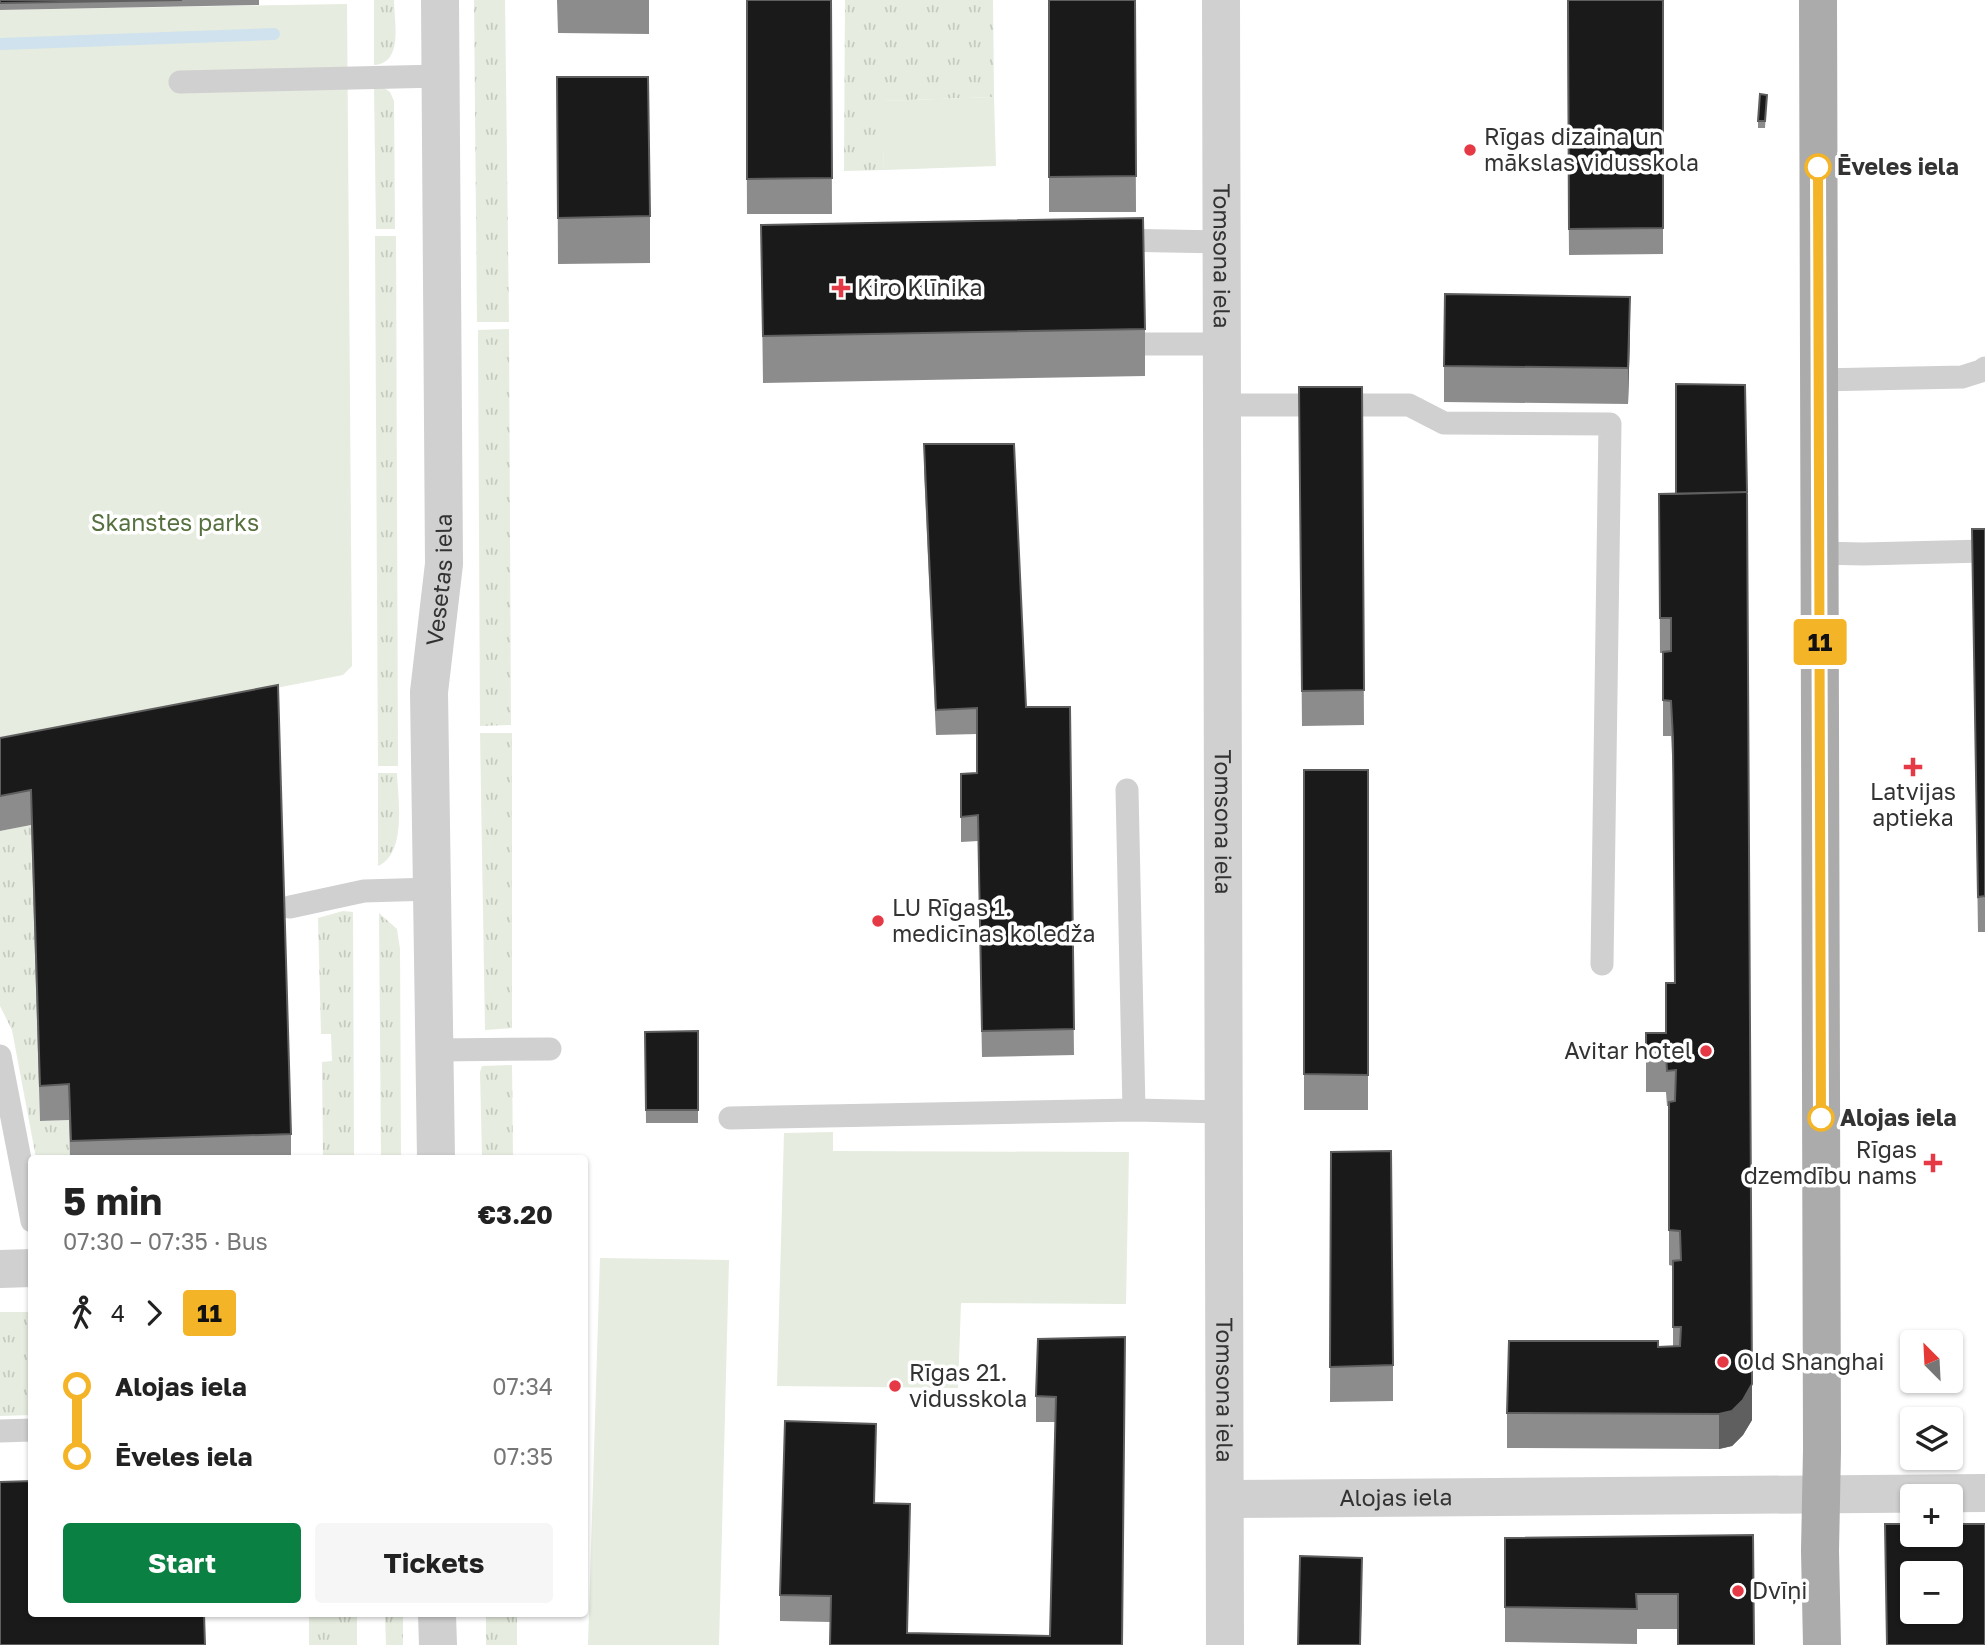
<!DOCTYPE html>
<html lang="en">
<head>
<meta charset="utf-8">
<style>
	:root { --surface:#fff; --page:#f6f6f6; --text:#222; --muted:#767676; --accent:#0b8043 }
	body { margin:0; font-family:"Golos Text",sans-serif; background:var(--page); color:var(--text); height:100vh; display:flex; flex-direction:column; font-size:26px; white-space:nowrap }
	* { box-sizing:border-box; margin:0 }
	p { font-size:23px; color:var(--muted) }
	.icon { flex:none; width:38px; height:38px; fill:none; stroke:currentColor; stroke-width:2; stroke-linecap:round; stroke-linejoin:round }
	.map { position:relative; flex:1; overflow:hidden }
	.panel { position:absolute; left:28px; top:1155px; width:560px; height:462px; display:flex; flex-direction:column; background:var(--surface); border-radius:7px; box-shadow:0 2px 5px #0004 }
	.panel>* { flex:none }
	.badge { padding:0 14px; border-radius:5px; font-size:24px; line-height:46px }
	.needle { width:46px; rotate:336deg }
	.tools { position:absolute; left:1900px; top:1330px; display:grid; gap:14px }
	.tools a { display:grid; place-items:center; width:63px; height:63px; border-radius:7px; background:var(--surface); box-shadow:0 2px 5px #0004; font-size:35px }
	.map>.badge { position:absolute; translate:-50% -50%; box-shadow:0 0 0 4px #fff }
	.legs { display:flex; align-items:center; gap:10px; height:77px; padding:0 35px; font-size:23px }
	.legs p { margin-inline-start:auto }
	.overview { display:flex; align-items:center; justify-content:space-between; height:119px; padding:0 35px }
	h1 { font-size:38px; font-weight:700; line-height:52px }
	.action { display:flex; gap:14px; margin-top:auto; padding:14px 35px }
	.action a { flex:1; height:80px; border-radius:7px; background:var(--accent); color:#fff; font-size:28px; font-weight:700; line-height:80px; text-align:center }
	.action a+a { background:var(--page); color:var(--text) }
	ul { padding:0 35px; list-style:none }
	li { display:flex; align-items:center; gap:24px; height:70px; font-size:26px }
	li i { display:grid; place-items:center; width:10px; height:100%; margin:0 9px; background:currentColor }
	li i::after { content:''; width:18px; height:18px; margin:-9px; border:5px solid; border-radius:50%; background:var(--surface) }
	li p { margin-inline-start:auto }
	li:first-child i { background:linear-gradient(#0000 50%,currentColor 0) }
	li:last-child i { background:linear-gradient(currentColor 50%,#0000 0) }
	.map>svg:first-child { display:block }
	.grass { fill:url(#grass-tufts) }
	.park { fill:#e6ecdf }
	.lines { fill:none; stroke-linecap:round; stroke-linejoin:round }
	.stream { stroke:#cfe2ee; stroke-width:12 }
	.lane { stroke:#d0d0d0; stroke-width:23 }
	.street { stroke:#d0d0d0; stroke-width:38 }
	.primary { stroke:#ababab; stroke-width:38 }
	.wall { fill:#8c8c8c }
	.shaded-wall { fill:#5f5f5f }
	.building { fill:#1a1a1a; stroke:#5f5f5f; stroke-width:2; fill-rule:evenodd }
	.line-1-casing { stroke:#fff; stroke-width:16 }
	.line-1 { stroke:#f4b427; stroke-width:10 }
	.poi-dot { fill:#e63946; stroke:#fff; stroke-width:2.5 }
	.stop-1-dot { fill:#fff; stroke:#f4b427; stroke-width:3.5 }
	.labels { text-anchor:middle; stroke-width:7; stroke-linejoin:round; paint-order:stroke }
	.poi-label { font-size:23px; fill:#333; stroke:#fff; text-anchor:start }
	.stop-label { font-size:23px; font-weight:bold; fill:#333; stroke:#fff; text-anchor:start }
	.street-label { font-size:23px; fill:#333; stroke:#fff }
	.park-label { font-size:23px; fill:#56703f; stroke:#fff }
</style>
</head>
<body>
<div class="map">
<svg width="1985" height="1645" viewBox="0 0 1985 1645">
	<defs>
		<pattern id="grass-tufts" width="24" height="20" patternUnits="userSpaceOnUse" patternTransform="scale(1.75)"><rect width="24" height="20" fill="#e6ecdf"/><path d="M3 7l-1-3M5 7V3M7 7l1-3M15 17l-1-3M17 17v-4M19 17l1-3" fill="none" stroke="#c6cbc0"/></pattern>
	</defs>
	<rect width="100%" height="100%" fill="#fff"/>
	<!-- grass -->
	<path class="grass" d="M374,0H394C394,21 404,63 374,65Z
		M474,0H505L509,322H477Z
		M845,0H993L994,97L882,101L884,170L844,171Z
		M383,87L390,92L394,101L395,229H376L374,88Z
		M375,236H396L398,766H378Z
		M509,329L511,725L480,726L478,330Z
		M480,733H512V1028L485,1030Z
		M378,773H397C398,799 407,853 378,866Z
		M31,825L40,1121L69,1120L70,1158H36L12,1030L0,1006V831Z
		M343,911L353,912L354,1158H323L322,1062L332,1061L331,1034H321L318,918Z
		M379,913L397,929L400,949L401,1158H381Z
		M512,1065L513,1158H482L480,1072L482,1066Z
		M0,1312H31V1415L0,1416Z
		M309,1614H357V1645H309Z
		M385,1614H403V1645H386Z
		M486,1614H517V1645H486Z"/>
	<!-- park -->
	<path class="park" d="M347,4L352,666L343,675L0,741V10Z
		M994,97L996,166L884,170L881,101Z
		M833,1132V1151L1129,1152L1126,1304L961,1303L958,1388L777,1386L784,1133Z
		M600,1258L729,1260L719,1645H588Z"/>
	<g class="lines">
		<!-- stream -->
		<path class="stream" d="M0,44L274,34"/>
		<!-- lane -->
		<path class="lane" d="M180,82L441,76
			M1114,240L1223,242
			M1144,344H1223
			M1819,380L1962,377L1981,371L1985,368
			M1224,405H1409L1444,423L1610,424L1602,964
			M1820,553L1863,554L1985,551
			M1127,790L1134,1110
			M290,907L364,891L433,889
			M435,1050L550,1049
			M0,1056L32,1221
			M730,1118L1134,1110L1224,1112
			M0,1431L32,1430"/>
		<!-- street -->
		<g class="street">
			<path id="s1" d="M1221,0L1225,1645"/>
			<path id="s2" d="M436,1158L429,692L444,564L440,0"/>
			<path d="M0,1269L32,1268"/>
			<path id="s3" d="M1226,1499L1985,1493"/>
			<path d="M437,1614L438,1645"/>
		</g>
		<!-- primary -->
		<path class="primary" d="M1818,0L1822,1450L1820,1551L1822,1645"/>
	</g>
	<!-- wall -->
	<path class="wall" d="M0,0H259V5L0,10Z
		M557,0H649V34L558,33Z
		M746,0H831L832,214H747Z
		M1049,0H1135L1136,212H1049Z
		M1567,0H1663V254L1569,255Z
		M557,77L650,216V263L558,264Z
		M1767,95L1765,128H1758V121Z
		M761,225L1145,329V376L763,383Z
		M1630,333L1628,404L1444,402V366Z
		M1299,387H1362L1364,725L1302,726Z
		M924,444L1026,707H1070L1074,1055L982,1057L978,841L961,842V774L977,773V734L936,735L924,470Z
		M1659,494L1752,1420L1743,1435L1732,1446L1719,1449L1507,1448V1413L1658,1347H1673V1266L1669,1265V1106H1667L1666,1092H1646V1033H1666L1675,983L1673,774L1671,736H1663V653H1660Z
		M1972,529H1985V932H1978Z
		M0,738L291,1134V1158H70L69,1120L40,1121L31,825L0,831Z
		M1304,770H1368V1110H1304Z
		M698,1031V1123H646L645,1032Z
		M1331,1152L1393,1365V1401L1330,1402Z
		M1125,1337L1122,1645H830L831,1622L780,1621V1595L876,1449L874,1503L910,1530L907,1633L1050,1636L1055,1422H1036V1396Z
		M1753,1535L1678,1629H1637V1644L1505,1642V1538Z"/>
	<!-- shaded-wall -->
	<path class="shaded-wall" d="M1630,297V333L1628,404V368Z
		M1752,1384V1420L1743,1435L1732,1446L1719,1449V1414Z
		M910,1504V1530L907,1645Z
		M1362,1558V1594L1360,1645Z"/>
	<!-- building -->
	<path class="building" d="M0,0H182L0,3Z
		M747,0H831L832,178L747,179Z
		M1049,0H1135L1136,176L1049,177Z
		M1568,0H1663V228L1569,229Z
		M557,77H648L650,216L558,218Z
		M1760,94L1767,95L1765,121H1758Z
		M1143,218L1145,329L763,336L761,225Z
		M1445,294L1630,297L1628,368L1444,366Z
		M1676,384L1745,385L1747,492L1676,494Z
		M1299,387H1362L1364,690L1302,691Z
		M924,444H1014L1026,707H1070L1074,1029L982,1031L978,815L961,817V774L977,773V708L936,710Z
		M1747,492L1752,1384L1743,1400L1732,1411L1719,1414L1507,1413L1509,1341H1658V1347L1680,1346L1681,1327H1673V1261L1681,1260L1680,1231L1669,1230V1102L1675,1101L1676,1070L1667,1071L1666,1056H1646V1033H1666V983H1675L1673,738L1671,701L1663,700V652L1671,651V618H1660L1659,494Z
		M1972,529H1985V896L1978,897Z
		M278,685L291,1134L71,1141L69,1084L40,1086L31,790L0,796V738Z
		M1304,770H1368V1075L1304,1074Z
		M698,1031V1110H646L645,1032Z
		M1391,1151L1393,1365L1330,1367L1331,1152Z
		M1125,1337L1122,1645H830L831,1596L780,1595L785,1421L876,1424L874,1503L910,1504L907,1633L1050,1636L1056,1397L1036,1396L1038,1339Z
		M32,1481V1614H204L205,1645H0V1482Z
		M1885,1524H1913V1535H1951V1524H1985V1645H1887ZM1913,1573H1951V1612H1913Z
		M1753,1535L1754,1645H1678V1594H1636L1637,1609L1505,1607V1538Z
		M1300,1556L1362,1558L1360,1645H1298Z"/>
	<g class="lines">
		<!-- line-1 casing -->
		<g class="line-1-casing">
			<path id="line-1" d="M1818,167L1821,1118"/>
		</g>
		<!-- line-1 -->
		<use href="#line-1" class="line-1"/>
	</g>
	<!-- markers -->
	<g class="poi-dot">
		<circle cx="1470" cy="150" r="7"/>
		<path d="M837.5 277.5h7v7h7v7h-7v7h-7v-7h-7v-7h7z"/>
		<path d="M1909.5 756.5h7v7h7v7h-7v7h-7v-7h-7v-7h7z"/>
		<circle cx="878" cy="921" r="7"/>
		<circle cx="1706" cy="1051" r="7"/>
		<path d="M1929.5 1152.5h7v7h7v7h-7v7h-7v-7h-7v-7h7z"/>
		<circle cx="1723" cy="1362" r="7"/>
		<circle cx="895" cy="1386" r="7"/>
		<circle cx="1738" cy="1591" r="7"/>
	</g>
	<g class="stop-1-dot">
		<circle cx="1818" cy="167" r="12"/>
		<circle cx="1821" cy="1118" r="12"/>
	</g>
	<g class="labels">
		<!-- poi labels -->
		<g class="poi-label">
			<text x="1484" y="145">Rīgas dizaina un<tspan x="1484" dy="26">mākslas vidusskola</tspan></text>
			<text x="857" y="296">Kiro Klīnika</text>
			<text x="1913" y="800" text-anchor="middle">Latvijas<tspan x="1913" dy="26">aptieka</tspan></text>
			<text x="892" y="916">LU Rīgas 1.<tspan x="892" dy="26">medicīnas koledža</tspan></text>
			<text x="1692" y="1059" text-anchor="end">Avitar hotel</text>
			<text x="1917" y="1158" text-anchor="end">Rīgas<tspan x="1917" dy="26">dzemdību nams</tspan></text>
			<text x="1737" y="1370">Old Shanghai</text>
			<text x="909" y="1381">Rīgas 21.<tspan x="909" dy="26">vidusskola</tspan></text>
			<text x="1752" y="1599">Dvīņi</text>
		</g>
		<!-- stop labels -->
		<g class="stop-label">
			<text x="1837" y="175">Ēveles iela</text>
			<text x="1840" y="1126">Alojas iela</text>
		</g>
		<!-- street labels -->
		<g class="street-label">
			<text dy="8" stroke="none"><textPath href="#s1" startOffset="256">Tomsona iela</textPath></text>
			<text dy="8" stroke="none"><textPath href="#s2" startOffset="579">Vesetas iela</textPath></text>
			<text dy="8" stroke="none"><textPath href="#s1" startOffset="822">Tomsona iela</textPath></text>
			<text dy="8" stroke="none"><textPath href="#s1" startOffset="1390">Tomsona iela</textPath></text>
			<text dy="8" stroke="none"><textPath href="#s3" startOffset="170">Alojas iela</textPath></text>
		</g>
		<!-- park labels -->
		<g class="park-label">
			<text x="175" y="531">Skanstes parks</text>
		</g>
	</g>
</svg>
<div class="tools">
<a><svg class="needle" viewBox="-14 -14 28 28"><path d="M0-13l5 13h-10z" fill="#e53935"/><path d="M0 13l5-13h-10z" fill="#767676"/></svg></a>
<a><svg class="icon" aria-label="layers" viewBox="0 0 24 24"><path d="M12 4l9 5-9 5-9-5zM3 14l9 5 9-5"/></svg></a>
<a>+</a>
<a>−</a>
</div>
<b class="badge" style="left:1820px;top:642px;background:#f4b427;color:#111">11</b>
<section class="panel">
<div class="overview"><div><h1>5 min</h1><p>07:30 – 07:35 · Bus</p></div><b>€3.20</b></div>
<div class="legs"><svg class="icon" aria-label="walk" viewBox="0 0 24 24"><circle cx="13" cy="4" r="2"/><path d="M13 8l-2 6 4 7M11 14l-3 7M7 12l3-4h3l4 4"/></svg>4<svg class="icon" aria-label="forward" viewBox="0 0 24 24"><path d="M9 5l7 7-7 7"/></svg><b class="badge" style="background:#f4b427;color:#111">11</b></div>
<ul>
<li><i style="color:#f4b427"></i><b>Alojas iela</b><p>07:34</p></li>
<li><i style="color:#f4b427"></i><b>Ēveles iela</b><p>07:35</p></li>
</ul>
<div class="action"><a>Start</a><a>Tickets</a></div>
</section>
</div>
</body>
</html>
